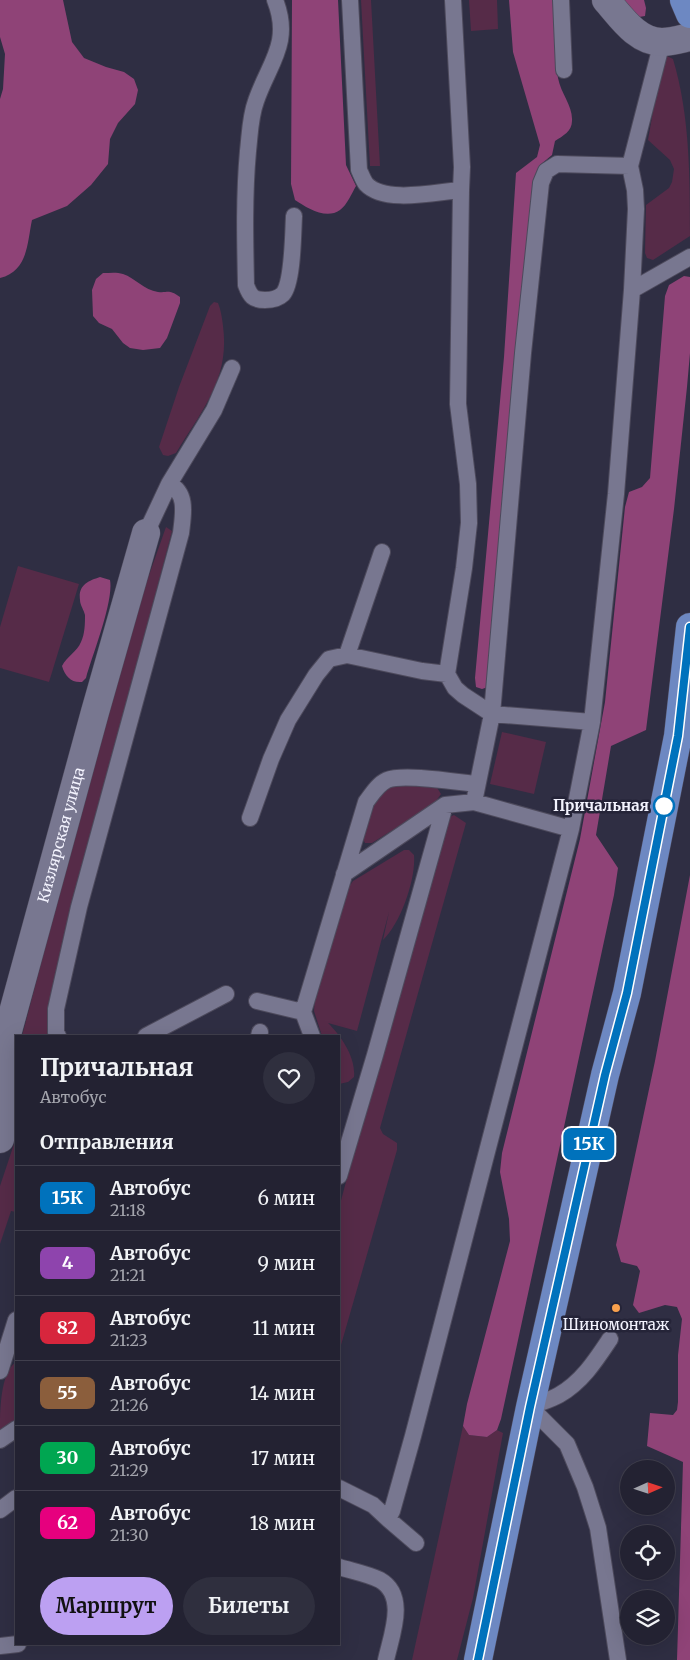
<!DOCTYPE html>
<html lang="ru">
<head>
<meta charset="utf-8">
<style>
	:root { --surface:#232232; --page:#2f2f3e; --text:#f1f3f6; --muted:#a3a4ac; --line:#403f4d; --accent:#bca0f2 }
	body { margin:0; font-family:Merriweather,serif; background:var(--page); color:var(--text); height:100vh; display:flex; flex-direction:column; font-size:19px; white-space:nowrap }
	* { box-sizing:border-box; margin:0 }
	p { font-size:16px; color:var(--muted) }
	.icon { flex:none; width:28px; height:28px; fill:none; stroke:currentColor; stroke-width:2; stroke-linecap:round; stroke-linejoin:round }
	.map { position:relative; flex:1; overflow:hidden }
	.side { position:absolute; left:15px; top:1035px; width:325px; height:610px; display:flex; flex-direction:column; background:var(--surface); border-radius:0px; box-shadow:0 5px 20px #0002,0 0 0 1px var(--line) }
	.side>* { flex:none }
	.badge { padding:0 10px; border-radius:8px; font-size:18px; line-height:32px }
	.needle { width:32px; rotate:87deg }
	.controls { position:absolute; left:620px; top:1460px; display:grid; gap:10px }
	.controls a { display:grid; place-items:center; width:55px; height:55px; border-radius:50%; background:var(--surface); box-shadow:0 5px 20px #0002,0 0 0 1px var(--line); font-size:25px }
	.map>.badge { position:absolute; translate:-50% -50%; box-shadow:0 0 0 2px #fff }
	h2 { padding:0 25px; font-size:19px; line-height:45px }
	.round { display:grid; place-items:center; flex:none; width:52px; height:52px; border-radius:26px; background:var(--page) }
	.summary { display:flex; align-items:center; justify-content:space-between; height:85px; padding:0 25px }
	h1 { font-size:24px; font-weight:700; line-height:38px }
	.cta { display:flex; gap:10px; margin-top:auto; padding:10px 25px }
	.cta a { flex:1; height:58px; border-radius:30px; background:var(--accent); color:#111; font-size:20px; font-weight:700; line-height:58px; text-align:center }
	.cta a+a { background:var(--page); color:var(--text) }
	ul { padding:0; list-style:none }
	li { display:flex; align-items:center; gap:15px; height:65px; padding:0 25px; border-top:1px solid var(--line) }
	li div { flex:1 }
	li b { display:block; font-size:19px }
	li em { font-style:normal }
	li .badge { min-width:55px; font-weight:700; text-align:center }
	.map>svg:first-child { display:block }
	.green { fill:#562b48 }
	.forest { fill:#8f4377 }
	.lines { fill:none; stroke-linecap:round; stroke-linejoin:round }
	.lane-casing { stroke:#4d4a5c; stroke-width:18 }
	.street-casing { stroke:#4d4a5c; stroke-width:29 }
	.primary-casing { stroke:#4d4a5c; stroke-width:29 }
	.lane { stroke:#787790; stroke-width:16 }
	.street { stroke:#787790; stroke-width:28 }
	.primary { stroke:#6d88c2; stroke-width:28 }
	.line-casing { stroke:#fff; stroke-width:11 }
	.line { stroke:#0072bc; stroke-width:8 }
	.stop-dot { fill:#fff; stroke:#0072bc; stroke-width:2.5 }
	.poi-dot { fill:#f9a04d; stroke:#252438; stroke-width:2 }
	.labels { text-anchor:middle; stroke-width:5; stroke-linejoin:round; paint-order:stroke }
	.stop-label { font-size:15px; font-weight:bold; fill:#f3f3fe; stroke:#252438; text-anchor:end }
	.street-label { font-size:15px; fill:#f3f3fe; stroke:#252438 }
	.poi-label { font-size:15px; fill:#f3f3fe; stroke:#252438 }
</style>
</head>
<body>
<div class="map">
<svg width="690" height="1660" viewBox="0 0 690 1660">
	<rect width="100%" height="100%" fill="#2f2e43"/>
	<!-- green -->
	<path class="green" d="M361,0H371L380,166H370Z
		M469,0H497L498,29L471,31Z
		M667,56L673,59C690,116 690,176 690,236L653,260L647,258L645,253L646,205L669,188L672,182L674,169L670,160L648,140L661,66L663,58Z
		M214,302L218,303C221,310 222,318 223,326C230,379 202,410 176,453L168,456L163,455L159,447L179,387L210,306Z
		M166,527L172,531L100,807L50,1036H22L125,643Z
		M18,566L79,584L49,682L0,668V627Z
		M502,732L546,742L534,794L490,784Z
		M402,783L436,786L441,794L434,804L372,843H365L361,835L372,807L388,786Z
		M454,815L466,823L380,1128L383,1134L397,1143V1150L339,1352V1208L443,820Z
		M404,850H409L414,855C416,879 401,923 383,940L389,912L357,1031L328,1023C341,1036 356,1057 354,1077L348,1082L339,1084V1036H322L314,1011L315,997L347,889L353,881Z
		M16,1138V1212L11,1211L0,1244V1186Z
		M16,1362V1420L0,1430C0,1412 0,1373 16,1362Z
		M463,1426L469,1435L487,1437L497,1430L503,1433L473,1598L457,1660H412Z"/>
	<!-- forest -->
	<path class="forest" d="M0,0H63L72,42L84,58L106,67L124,72L134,79L138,90L135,104L118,123L110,139L108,164L91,185L67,206L32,220C27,244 28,271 0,278V99L3,89L5,54L0,37Z
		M292,0H338L346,165L356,186C352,193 347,205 340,210C326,220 307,208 295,200L291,184Z
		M509,0H553C555,25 554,53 558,78C561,94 573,106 572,121C572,131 563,136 555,141L552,155L540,165L535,176L488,687L482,689L476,687L475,678L504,357L516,173L537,157L540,145L513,52Z
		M621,0H644L646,8L645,16L639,17Z
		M103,273C110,273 117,272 123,274C135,278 144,290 158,292C169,293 168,289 180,297V303L167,338L160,348L143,350L130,348L123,343L112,329L99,323L93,316L92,290L96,279Z
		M684,276L690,277V353L687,387L674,509L646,730L611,746L596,835L618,868L614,895L501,1419L497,1430L487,1437L469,1435L463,1426L467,1404L510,1241L509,1219L500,1172L502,1153L580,839L605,702L625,507L629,492L642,487L650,478L665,296L669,285Z
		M100,577L110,580C114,601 92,656 86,678L82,682C71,683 65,676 62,666C67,656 77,652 81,642C85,634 85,623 85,615C84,610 80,605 80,600C78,585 88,581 100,577Z
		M690,875V1660H677L683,1462L647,1446L650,1413L673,1415L677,1410L678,1402V1355L682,1319L677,1307L665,1305L639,1313L633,1305L640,1271L637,1266L621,1262L616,1245L655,1061Z"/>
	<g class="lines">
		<!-- lane casing -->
		<g class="lane-casing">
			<path id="lane" d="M275,0C292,43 269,63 256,101C250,117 250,134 248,151C244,195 245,240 246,285C250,296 253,300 265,300C271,300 278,299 283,294C293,282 293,233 294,216
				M350,0L359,170C361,174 363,180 366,184C385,204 435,192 461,190
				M453,0L462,167L461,190L458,404L468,484L469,523L464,568L447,674L455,688L463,695L492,714L592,722
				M561,0L564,70
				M632,290L690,257
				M146,533L169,484L214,410L232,368
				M347,655L382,552
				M474,802L492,714L523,353L541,183L546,171L557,164L630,166
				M250,818L271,759L288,720L316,675L329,659L347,655L422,671L447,674
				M344,874L445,805L474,802L571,829
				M257,1001L303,1012
				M58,1036L56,1033V1009L79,907L181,533C183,515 188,493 169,484
				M146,1036L226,994
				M259,1036L260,1032
				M312,1036L303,1012L366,802C372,794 378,784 387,780C403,773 457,782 476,784
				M339,1176L375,1055L445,805
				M610,1339C596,1360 582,1382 559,1395C550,1400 539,1403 530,1407L567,1444L585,1487L598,1528L618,1660
				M0,1371L16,1320
				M0,1440L16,1429
				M339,1488L373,1505L388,1519L392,1511L413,1436L571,829L592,722L616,494L632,290L636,209L635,190L630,166L662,42
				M0,1510L16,1498
				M388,1519L416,1543
				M339,1567C352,1571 368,1574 380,1580C408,1596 391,1636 386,1660
				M0,1646L18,1644"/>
		</g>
		<!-- street casing -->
		<g class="street-casing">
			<g id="street">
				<path d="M606,0C621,17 637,42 662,42C671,42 681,39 690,37"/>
				<path id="s1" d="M0,1139L5,1113L3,1067L6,1038L95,712L146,533"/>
			</g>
		</g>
		<!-- primary casing -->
		<g class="primary-casing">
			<path id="primary" d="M684,0L690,14
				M478,1660L530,1407L605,1075L627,993L678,736L690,627"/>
		</g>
		<!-- lane -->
		<use href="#lane" class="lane"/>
		<!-- street -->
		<use href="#street" class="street"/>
		<!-- primary -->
		<use href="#primary" class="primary"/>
	</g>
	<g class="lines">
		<!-- line casing -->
		<g class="line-casing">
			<path id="line" d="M478,1660L530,1407L605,1075L627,993L678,736L690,627"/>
		</g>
		<!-- line -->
		<use href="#line" class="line"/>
	</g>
	<!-- markers -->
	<circle class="stop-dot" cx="664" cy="806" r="10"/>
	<circle class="poi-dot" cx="616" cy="1308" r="5"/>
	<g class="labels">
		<!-- stop labels -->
		<g class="stop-label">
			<text x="649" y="811">Причальная</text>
		</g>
		<!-- street labels -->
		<g class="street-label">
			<text dy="5" stroke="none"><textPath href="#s1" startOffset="312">Кизлярская улица</textPath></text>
		</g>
		<!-- poi labels -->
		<g class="poi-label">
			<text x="616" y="1330">Шиномонтаж</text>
		</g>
	</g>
</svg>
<div class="controls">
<a><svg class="needle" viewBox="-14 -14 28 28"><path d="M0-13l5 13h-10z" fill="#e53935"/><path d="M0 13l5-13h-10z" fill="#a3a4ac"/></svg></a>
<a><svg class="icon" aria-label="locate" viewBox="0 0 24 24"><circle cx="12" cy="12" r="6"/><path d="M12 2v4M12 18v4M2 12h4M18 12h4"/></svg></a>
<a><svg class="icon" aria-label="layers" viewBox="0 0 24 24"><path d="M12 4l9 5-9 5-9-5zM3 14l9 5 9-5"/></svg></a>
</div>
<b class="badge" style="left:589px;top:1144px;background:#0072bc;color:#fff">15К</b>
<section class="side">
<div class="summary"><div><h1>Причальная</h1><p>Автобус</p></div><a class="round"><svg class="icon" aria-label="heart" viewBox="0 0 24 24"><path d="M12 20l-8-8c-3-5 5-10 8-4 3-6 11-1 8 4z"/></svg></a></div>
<h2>Отправления</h2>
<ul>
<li><span class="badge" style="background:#0072bc;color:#fff">15К</span><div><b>Автобус</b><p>21:18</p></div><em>6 мин</em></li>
<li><span class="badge" style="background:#8e44ad;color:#fff">4</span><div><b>Автобус</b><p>21:21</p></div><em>9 мин</em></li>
<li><span class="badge" style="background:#d7263d;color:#fff">82</span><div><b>Автобус</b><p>21:23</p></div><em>11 мин</em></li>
<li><span class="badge" style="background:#8b5e3c;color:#fff">55</span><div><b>Автобус</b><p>21:26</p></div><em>14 мин</em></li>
<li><span class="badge" style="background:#00a651;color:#fff">30</span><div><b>Автобус</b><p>21:29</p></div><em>17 мин</em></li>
<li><span class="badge" style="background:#e6007e;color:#fff">62</span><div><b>Автобус</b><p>21:30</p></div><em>18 мин</em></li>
</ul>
<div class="cta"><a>Маршрут</a><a>Билеты</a></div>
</section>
</div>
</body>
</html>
